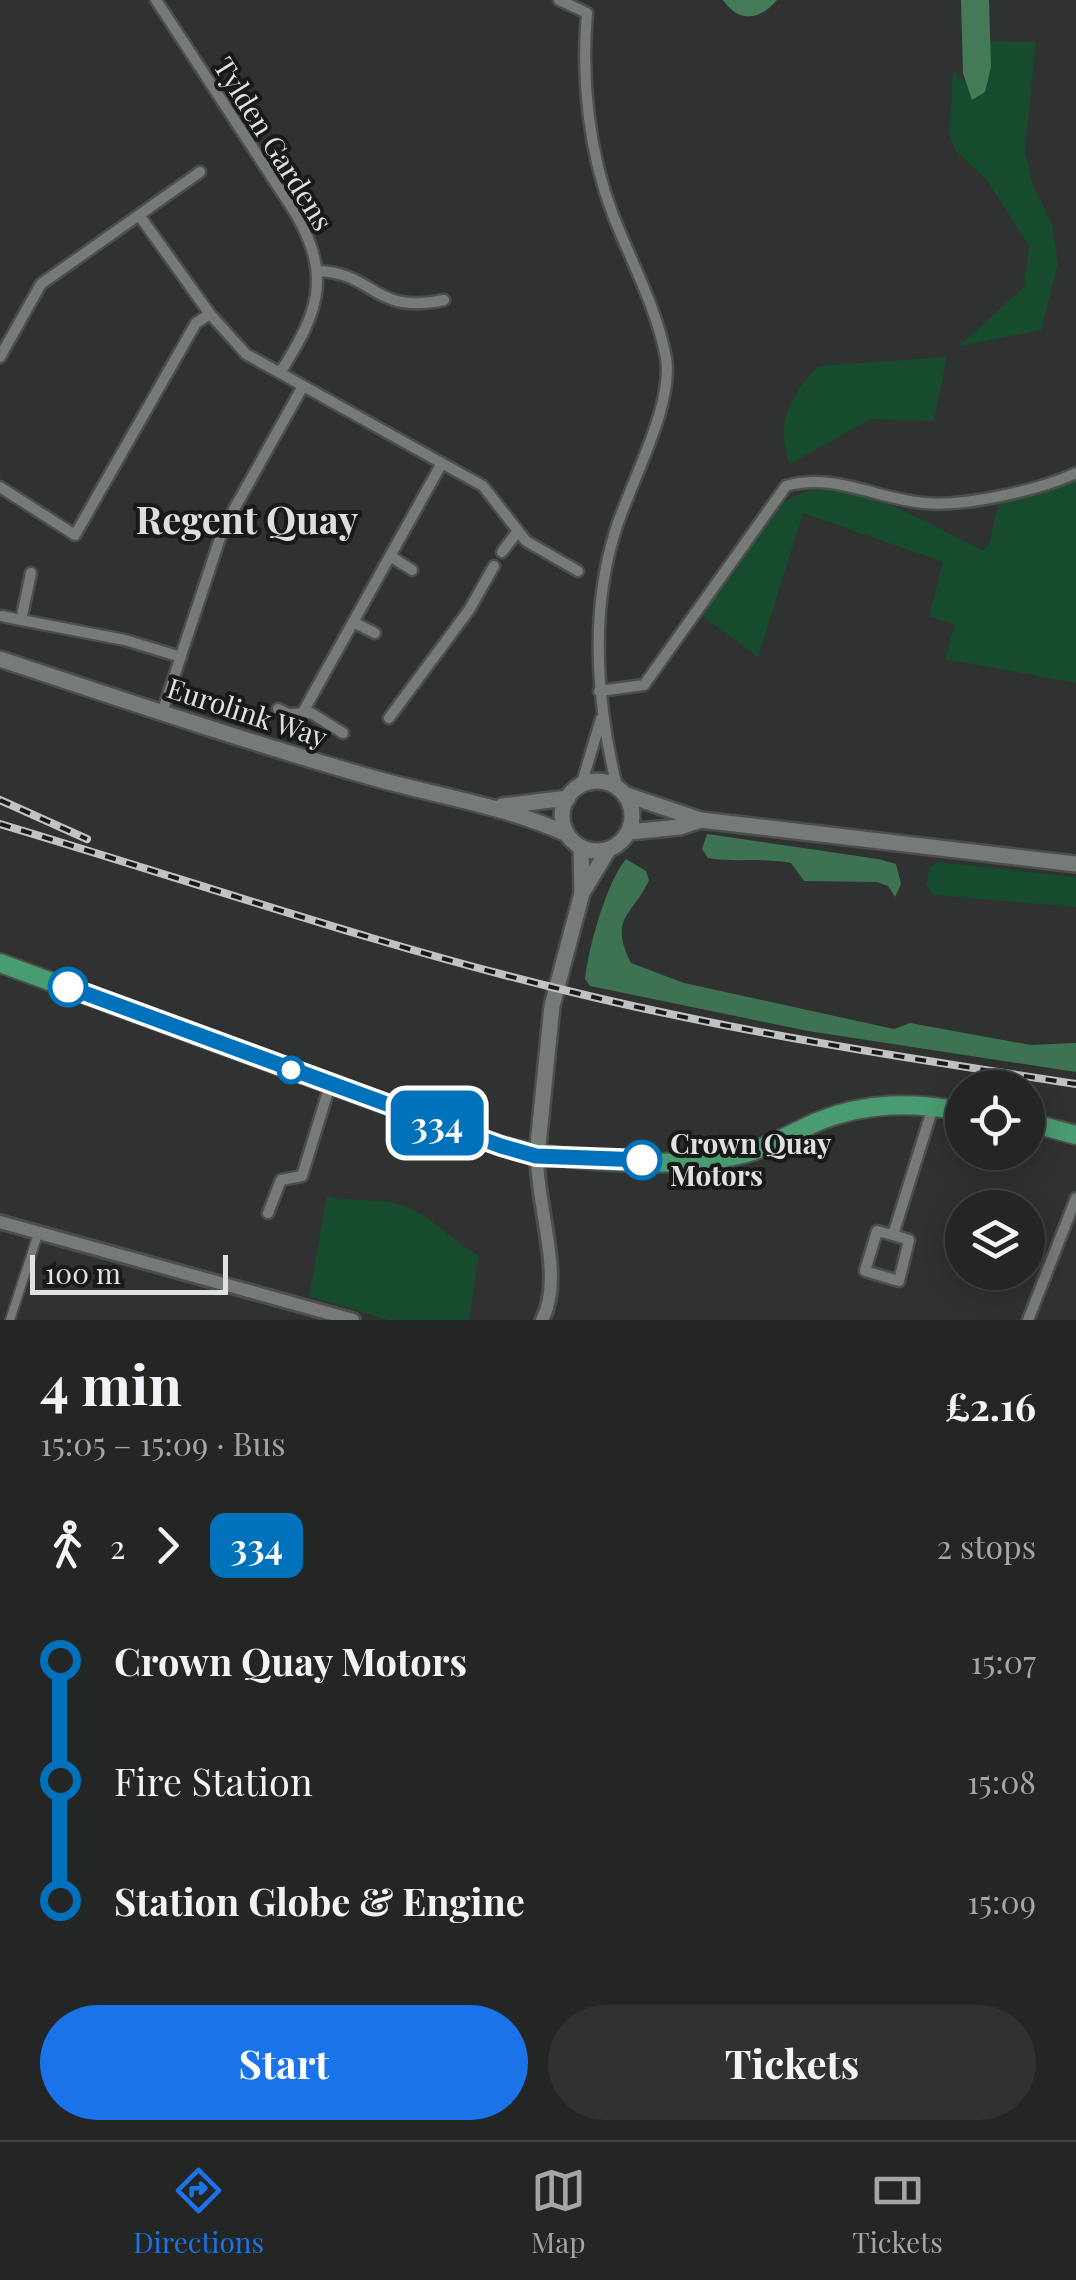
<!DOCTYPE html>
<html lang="en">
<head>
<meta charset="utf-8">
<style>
	:root { --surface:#232624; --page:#2f3231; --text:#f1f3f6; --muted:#a3a5a6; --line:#404341; --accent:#1a73e8 }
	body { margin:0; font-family:"Playfair Display",serif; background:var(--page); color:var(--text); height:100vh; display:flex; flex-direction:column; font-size:38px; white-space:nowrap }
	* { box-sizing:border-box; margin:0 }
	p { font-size:32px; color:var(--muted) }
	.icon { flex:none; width:55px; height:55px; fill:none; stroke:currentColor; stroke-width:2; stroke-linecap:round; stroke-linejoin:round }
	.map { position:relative; height:1320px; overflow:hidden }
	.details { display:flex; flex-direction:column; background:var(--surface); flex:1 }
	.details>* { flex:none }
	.badge { padding:0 20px; border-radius:15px; font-size:35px; line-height:65px }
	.buttons { position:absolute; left:945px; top:1070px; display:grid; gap:20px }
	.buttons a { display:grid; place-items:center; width:100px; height:100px; border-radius:50%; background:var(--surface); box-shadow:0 5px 25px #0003,0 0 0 2px var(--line); font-size:50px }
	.scale { position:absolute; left:30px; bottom:25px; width:198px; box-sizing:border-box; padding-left:10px; border:5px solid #dfe2e0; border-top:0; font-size:28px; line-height:35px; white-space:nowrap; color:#dfe2e0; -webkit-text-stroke:8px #181a18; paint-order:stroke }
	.map>.badge { position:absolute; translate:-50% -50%; box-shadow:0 0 0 5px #fff }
	.legs { display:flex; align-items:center; gap:15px; height:110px; padding:0 40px; font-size:32px }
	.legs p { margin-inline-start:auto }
	.summary { display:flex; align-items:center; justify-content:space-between; height:170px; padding:0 40px }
	h1 { font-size:55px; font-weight:700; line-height:75px }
	.action { display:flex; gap:20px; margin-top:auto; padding:20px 40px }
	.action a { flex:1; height:115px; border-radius:60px; background:var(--accent); color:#fff; font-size:40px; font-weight:700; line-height:115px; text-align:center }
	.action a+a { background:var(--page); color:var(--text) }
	ul { padding:0 40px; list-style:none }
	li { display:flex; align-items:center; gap:35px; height:120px; font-size:38px }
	li i { display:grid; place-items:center; width:15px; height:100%; margin:0 12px; background:currentColor }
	li i::after { content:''; width:25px; height:25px; margin:-12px; border:8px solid; border-radius:50%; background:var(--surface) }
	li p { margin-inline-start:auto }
	li:first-child i { background:linear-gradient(#0000 50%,currentColor 0) }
	li:last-child i { background:linear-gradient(currentColor 50%,#0000 0) }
	.tabs { display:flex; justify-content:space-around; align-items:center; height:140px; border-top:2px solid var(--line); background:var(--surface); font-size:28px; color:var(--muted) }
	.tabs a { display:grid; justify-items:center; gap:5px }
	.tabs .on { color:var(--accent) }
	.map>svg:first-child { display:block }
	.green { fill:#174b2e }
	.forest { fill:#3d7352 }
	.water { fill:#447a58 }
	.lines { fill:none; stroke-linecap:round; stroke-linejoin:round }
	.pedestrian-casing { stroke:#4b4e4c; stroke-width:12 }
	.minor-casing { stroke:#4b4e4c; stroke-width:15 }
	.tertiary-casing { stroke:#4b4e4c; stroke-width:18 }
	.secondary-casing { stroke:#4b4e4c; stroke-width:20 }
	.primary-casing { stroke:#4b4e4c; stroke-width:22 }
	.pedestrian { stroke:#777b78; stroke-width:8 }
	.minor { stroke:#777b78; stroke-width:10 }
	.tertiary { stroke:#777b78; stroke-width:12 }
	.secondary { stroke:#777b78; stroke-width:15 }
	.primary { stroke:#499c71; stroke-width:18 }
	.rail-casing { stroke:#c0c3c1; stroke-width:8 }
	.rail { stroke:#181a18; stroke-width:4; stroke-dasharray:11; stroke-linecap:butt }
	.line-1-casing { stroke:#fff; stroke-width:22 }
	.line-1 { stroke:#0072bc; stroke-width:15 }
	.stop-1-dot { fill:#fff; stroke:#0072bc; stroke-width:5 }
	.labels { text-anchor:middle; stroke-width:8; stroke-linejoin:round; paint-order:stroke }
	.street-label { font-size:28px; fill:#dfe2e0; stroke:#181a18 }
	.stop-label { font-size:28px; font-weight:bold; fill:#dfe2e0; stroke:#181a18; text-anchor:start }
	.district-label { font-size:38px; font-weight:bold; fill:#dce0dd; stroke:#181a18 }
</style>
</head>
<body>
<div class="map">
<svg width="1076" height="1320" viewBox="0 0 1076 1320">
	<rect width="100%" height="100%" fill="#2f3230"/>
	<!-- green -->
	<path class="green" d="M961,0H989L988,41L1036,42L1025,151L1032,183L1052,224L1058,263L1041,330L959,346L1024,287L1029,246L987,180L955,150L949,135L953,70L966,82Z
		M947,357L934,421L871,419L790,464C774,425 791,392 819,366Z
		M1076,481V683L945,659L955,624L929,617L943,562L803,513L758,657L700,614L775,511C824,454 931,527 983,550L989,545L999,501Z
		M937,862L1076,877V907L933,895L926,884L930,867Z
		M327,1196C350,1202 375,1198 398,1204C429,1212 451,1241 478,1255L480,1248L469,1320H388L309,1296Z"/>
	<!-- forest -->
	<path class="forest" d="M707,834L878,859L896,864L901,884L895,897L888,886L877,882L804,881L791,863C762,857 737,863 708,858L702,849Z
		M626,859L646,871L649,880C633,916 608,917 631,963L684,983L894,1029L910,1023L1031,1045L1076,1043V1072L808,1031L590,986L585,979C588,949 607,881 626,859Z"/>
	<!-- water -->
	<path class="water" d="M723,0H777C759,21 739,23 723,0Z
		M961,0H989L991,67L985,92L972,100L963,73Z"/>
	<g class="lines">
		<!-- pedestrian casing -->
		<g class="pedestrian-casing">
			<path id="pedestrian" d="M10,1320L39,1231"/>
		</g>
		<!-- minor casing -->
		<g class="minor-casing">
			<path id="minor" d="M156,0L296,214C333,279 317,314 280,373
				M559,0L587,13C581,80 589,153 613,215C631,261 657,309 666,358C674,406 629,485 615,532C589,615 597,704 617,787
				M139,215L200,172
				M318,271C376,273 372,315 444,300
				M210,314L246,354L483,486L526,541L578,571
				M0,357L41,284L139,215L210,314L196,323L75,535L0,487
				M502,552L518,531
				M390,556L412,570
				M31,573L21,620L125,640L181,657
				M2,616L21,620
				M353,622L375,633
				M599,691L644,685L786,486C833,472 877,499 924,503C964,507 1040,490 1076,473
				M278,709L288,714L311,713L343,733
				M303,712L442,463
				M162,713L223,529L303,386
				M389,718L469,610L494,566
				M581,786L601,719
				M268,1213L281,1180L302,1176L330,1085
				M893,1235L909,1240L899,1281L865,1271L877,1231L893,1235L933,1107
				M1028,1320L1076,1198"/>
		</g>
		<!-- tertiary casing -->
		<g class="tertiary-casing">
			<path id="tertiary" d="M537,1155C536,1205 565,1278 542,1320
				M0,1222L353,1320"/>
		</g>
		<!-- secondary casing -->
		<g class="secondary-casing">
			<path id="secondary" d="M0,659C121,699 241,740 363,775C430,795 504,805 567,834
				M562 816a35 35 0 1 1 70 0a35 35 0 1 1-70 0Z
				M624,794L701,820L1076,864
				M502,806L568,798
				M629,832L680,827L701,820
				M582,893L608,850
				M537,1155L552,1006L582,893L581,847"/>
		</g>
		<!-- primary casing -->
		<g class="primary-casing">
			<path id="primary" d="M0,963L482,1140C549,1162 688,1173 756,1150C778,1142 798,1130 819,1121C867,1102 912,1102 962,1111
				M1028,1122L1076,1135"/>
		</g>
		<!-- pedestrian -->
		<use href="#pedestrian" class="pedestrian"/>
		<!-- minor -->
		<use href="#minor" class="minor"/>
		<!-- tertiary -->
		<use href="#tertiary" class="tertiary"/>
		<!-- secondary -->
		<use href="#secondary" class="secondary"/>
		<!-- primary -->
		<use href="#primary" class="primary"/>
		<!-- rail casing -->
		<g class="rail-casing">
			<path id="rail" d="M0,800L87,839
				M0,824C189,880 376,945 568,991C736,1032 906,1058 1076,1084"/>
		</g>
		<!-- rail -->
		<use href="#rail" class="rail"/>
	</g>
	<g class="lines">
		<!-- line-1 casing -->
		<g class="line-1-casing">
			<path id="line-1" d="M68,987L501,1146L536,1156L642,1160"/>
		</g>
		<!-- line-1 -->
		<use href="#line-1" class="line-1"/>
	</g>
	<!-- markers -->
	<g class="stop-1-dot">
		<circle cx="68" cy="987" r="18"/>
		<circle cx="291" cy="1070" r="12"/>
		<circle cx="642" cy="1160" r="18"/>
	</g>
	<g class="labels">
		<!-- street labels -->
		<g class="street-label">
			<text transform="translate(273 144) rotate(58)" y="10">Tylden Gardens</text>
			<text transform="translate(247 713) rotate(18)" y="10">Eurolink Way</text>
		</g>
		<!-- stop labels -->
		<g class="stop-label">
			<text x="670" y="1154">Crown Quay<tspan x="670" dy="32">Motors</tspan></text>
		</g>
		<!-- district labels -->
		<g class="district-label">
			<text x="247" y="534">Regent Quay</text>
		</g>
	</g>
</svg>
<div class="buttons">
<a><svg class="icon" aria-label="locate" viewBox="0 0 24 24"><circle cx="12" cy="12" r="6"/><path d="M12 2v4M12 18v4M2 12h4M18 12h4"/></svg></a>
<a><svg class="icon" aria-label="layers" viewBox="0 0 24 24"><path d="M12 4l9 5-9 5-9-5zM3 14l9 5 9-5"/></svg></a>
</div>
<div class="scale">100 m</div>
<b class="badge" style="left:437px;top:1123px;background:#0072bc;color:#fff">334</b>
</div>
<section class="details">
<div class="summary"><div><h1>4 min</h1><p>15:05 – 15:09 · Bus</p></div><b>£2.16</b></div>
<div class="legs"><svg class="icon" aria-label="walk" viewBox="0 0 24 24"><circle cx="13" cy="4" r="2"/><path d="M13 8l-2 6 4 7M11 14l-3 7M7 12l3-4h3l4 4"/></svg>2<svg class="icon" aria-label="forward" viewBox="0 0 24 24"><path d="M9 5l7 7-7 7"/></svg><b class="badge" style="background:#0072bc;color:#fff">334</b><p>2 stops</p></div>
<ul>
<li><i style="color:#0072bc"></i><b>Crown Quay Motors</b><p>15:07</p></li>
<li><i style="color:#0072bc"></i><span>Fire Station</span><p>15:08</p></li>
<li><i style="color:#0072bc"></i><b>Station Globe &amp; Engine</b><p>15:09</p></li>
</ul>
<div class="action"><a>Start</a><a>Tickets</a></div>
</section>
<nav class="tabs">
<a class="on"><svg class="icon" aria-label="directions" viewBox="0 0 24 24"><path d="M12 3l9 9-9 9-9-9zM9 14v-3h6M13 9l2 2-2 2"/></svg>Directions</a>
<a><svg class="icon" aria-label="map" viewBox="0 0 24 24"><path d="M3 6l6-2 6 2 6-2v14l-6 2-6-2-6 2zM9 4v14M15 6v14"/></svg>Map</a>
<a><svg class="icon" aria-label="tickets" viewBox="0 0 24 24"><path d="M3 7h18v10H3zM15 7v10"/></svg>Tickets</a>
</nav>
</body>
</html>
